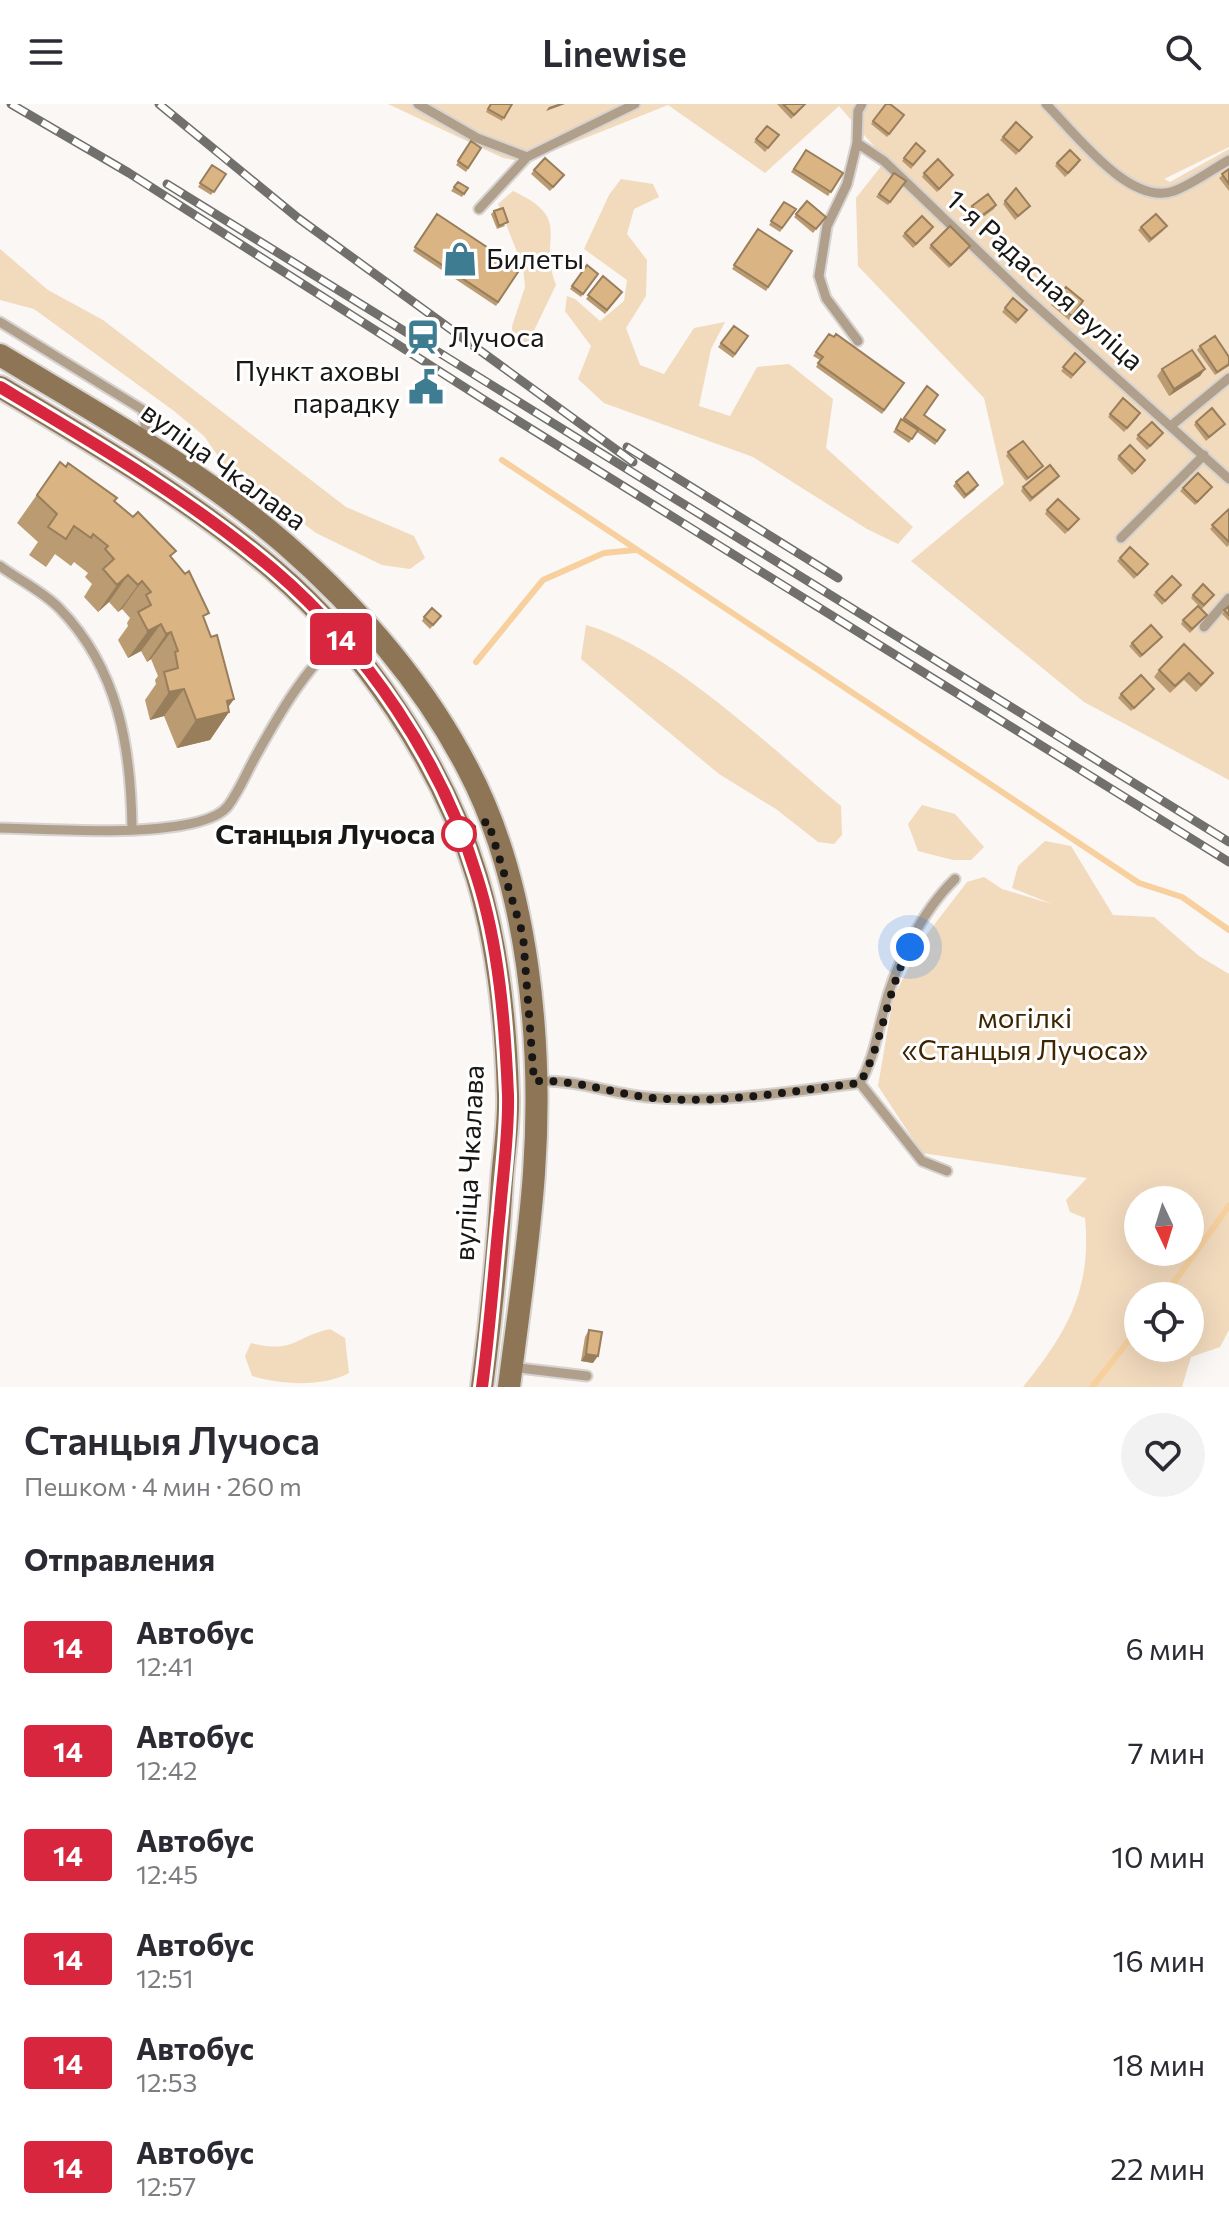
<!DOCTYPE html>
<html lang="ru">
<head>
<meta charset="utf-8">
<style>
	:root { --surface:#fff; --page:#f2f2f3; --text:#2b2b33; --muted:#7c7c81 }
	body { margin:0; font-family:Commissioner,sans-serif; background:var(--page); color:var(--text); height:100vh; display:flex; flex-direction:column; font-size:30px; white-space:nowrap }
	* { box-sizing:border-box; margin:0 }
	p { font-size:26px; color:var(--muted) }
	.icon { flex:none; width:44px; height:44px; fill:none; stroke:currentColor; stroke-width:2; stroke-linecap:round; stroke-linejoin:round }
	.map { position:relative; height:1283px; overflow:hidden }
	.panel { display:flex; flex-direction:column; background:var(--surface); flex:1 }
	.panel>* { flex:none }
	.badge { padding:0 16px; border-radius:6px; font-size:28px; line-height:52px }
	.needle { width:52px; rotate:176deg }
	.tools { position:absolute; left:1124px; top:1082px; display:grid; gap:16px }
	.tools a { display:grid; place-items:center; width:80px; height:80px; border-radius:50%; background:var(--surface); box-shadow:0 8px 32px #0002; font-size:40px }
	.you { position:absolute; width:40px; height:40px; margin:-20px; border:6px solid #fff; border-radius:50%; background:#1a73e8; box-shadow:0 0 0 12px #1a73e833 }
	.map>.badge { position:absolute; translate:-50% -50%; box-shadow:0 0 0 4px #fff }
	h2 { padding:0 24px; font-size:30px; line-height:72px }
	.round { display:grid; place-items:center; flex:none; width:84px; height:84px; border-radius:42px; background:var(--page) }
	.head { display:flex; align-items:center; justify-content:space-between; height:136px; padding:0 24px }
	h1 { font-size:38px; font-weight:600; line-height:60px }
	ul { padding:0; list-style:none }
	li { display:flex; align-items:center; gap:24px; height:104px; padding:0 24px }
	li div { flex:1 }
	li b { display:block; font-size:30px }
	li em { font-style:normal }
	li .badge { min-width:88px; font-weight:700; text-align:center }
	header { display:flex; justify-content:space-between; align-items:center; height:104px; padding:0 24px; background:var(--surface); font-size:36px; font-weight:600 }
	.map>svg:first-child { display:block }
	.green { fill:#f2dabd; fill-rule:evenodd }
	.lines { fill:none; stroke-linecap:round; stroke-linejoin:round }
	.stream { stroke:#f7d09e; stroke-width:6 }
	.service-casing { stroke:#d6d3d0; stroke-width:13 }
	.secondary-casing { stroke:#d6d3d0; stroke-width:26 }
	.service { stroke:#b09f8b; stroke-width:9 }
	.secondary { stroke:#8d7556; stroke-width:22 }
	.rail-casing { stroke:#71706d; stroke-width:9 }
	.rail { stroke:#fff; stroke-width:6; stroke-dasharray:18; stroke-linecap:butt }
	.wall { fill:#bb9b71 }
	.shaded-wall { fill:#997e5c }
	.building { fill:#dab483; stroke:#997e5c; stroke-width:2 }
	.line-casing { stroke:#fff; stroke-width:18 }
	.line { stroke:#d7263d; stroke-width:12 }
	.walk { stroke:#181715; stroke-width:8; stroke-dasharray:0 14.4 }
	.stop-dot { fill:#fff; stroke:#d7263d; stroke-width:4 }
	.labels { text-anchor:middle; stroke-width:6; stroke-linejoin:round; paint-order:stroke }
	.poi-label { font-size:28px; fill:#181715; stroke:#fff; text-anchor:start }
	.street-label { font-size:28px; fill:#181715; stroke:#fff }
	.stop-label { font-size:28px; font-weight:bold; fill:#181715; stroke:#fff; text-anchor:end }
	.park-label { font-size:28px; fill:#3e2500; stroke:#fff }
</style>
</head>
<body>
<header><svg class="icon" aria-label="menu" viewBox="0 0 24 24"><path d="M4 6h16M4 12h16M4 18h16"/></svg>Linewise<svg class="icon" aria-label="search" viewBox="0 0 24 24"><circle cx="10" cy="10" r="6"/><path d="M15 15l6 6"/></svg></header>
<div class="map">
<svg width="1229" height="1283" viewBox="0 0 1229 1283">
	<rect width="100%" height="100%" fill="#faf7f4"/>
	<!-- green -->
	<path class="green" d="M388,0H1229V43L1164,75L1170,78L1229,45V676L1084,598L911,457L1004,380L984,294L858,162L856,94L886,56L839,2L765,69L668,1L525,58L503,54Z
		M621,75L653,80L659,93L634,105L627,130L647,156L646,192L626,224L640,261L664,270L694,224L725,218L711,245L699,302L730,312L757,263L789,260L833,295L826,344L913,423L898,440L867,425L753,353L604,299L578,275L591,242L565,207L567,192L575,195L600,217L624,197L627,176L584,145L609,91Z
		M513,87C575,116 537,132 556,181L527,241L513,237L512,222L525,183L523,163L498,100Z
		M0,145L48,186L103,216L346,403L414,432L425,454L410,465L382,461L316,429L223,359L204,332L174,307L34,205L0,196Z
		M586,521C668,544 773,646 841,702L842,731L834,740L818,738L776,705L719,670L581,555Z
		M922,701L955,710L984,743L971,756H953L918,747L908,720Z
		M1045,737L1071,742L1113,811L1154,813L1199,852L1229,870V1226L1220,1243L1191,1253L1182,1283H1023C1067,1229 1092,1185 1085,1114L1070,1108L1066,1096L1087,1074L922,1049L878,982L893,894L924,834L967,778L984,773L1002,785L1052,800L1012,784L1018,762ZM1138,1096H1190V1148H1138ZM1138,1192H1190V1244H1138Z
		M330,1225L345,1234L349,1269C324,1283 280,1281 252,1272L245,1252L251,1239C294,1250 294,1233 330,1225Z"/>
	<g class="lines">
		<!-- stream -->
		<path class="stream" d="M502,356L1139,779L1182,793L1229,826
			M476,558L543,476L604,449L635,446
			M1164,1192L1229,1102
			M1092,1283L1138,1225"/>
		<!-- service casing -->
		<g class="service-casing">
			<path id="service" d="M418,0L477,34L527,53L635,0
				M862,0L858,7L857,39L884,57L1025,192L1229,375
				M1046,0C1075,29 1130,103 1174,87C1193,80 1211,66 1229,56
				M857,39L847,80L827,122L819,172L826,194L858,237
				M479,105L527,53
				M0,218L143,306L147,335
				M1172,321L1229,274
				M1121,434L1204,351
				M0,462C19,476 44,488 60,505C119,566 131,644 132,725
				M1204,523L1229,494
				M0,724C46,725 201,737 228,702C240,686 248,665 258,648C282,605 304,568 340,533
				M538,977C579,976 608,989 646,993C718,1000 789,988 860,979
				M947,1067L922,1057L860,979C873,956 876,935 883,909C894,863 921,808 955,775
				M511,1263L587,1272"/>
		</g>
		<!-- secondary casing -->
		<g class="secondary-casing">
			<path id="secondary" d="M0,251C96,309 200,366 285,440C357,503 424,580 468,665C529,781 543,940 534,1069C529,1140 518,1212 509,1283
				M0,283C94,339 190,395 274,466C364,543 443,660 477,773C498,842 506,919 508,991C509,1019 504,1048 502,1076C498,1145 491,1214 482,1283"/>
		</g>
		<!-- service -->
		<use href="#service" class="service"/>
		<!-- secondary -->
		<use href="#secondary" class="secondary"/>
		<!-- rail casing -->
		<g class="rail-casing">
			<path id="rail" d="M11,0L129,69L486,297L1229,758
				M159,0L298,114L633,358
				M167,80L1229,738
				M627,343L838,474"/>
		</g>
		<!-- rail -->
		<use href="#rail" class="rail"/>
	</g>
	<!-- wall -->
	<path class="wall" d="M490,0H512L502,17L486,8Z
		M777,0H806L791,15Z
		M886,0L904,11L887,33L871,20Z
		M767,22L779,31L765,48L754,38Z
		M1003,33L1029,36L1016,51L1000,36Z
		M471,37L481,44L466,68L456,61Z
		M916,39L925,47L911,65L902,57Z
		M806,46L843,69L828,92L791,68Z
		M1057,59L1078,60L1065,73L1055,62Z
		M212,61L226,70L211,91L198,83Z
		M1229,65V87L1219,74Z
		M534,66L562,74L550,87L531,70Z
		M894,69L906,77L888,101L876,93Z
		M924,69L953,71L937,88L922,73Z
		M458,78L468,84L462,93L451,87Z
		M1016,84L1030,102L1015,116L1003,100Z
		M807,97L826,113L813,129L794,113Z
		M784,98L796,105L780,128L769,121Z
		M996,101L994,105L978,117L969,105L972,102Z
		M494,107L505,122L497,125L491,110Z
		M437,110L520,165L496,202L413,147Z
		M1141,123L1164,126L1149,139L1138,126Z
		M758,125L792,147L766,187L732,165Z
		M931,127L913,144L902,132L905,129Z
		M931,141L968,146L949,164L929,144Z
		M587,161L598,170L581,193L570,185Z
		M603,172L622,188L605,210L586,195Z
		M1066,183L1083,197L1069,216L1051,201Z
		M1013,194L1027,206L1016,220L1002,208Z
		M734,222L748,232L733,254L718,243Z
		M829,230L904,279L882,310L816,263L820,256L813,252Z
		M1200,242L1229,253V262L1215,271L1197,246Z
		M1075,249L1085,258L1071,275L1061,267Z
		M1162,265H1205L1200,272L1169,292L1157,272Z
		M424,270L438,280L430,292L416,283Z
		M927,282L924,311L945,326L935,341L917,328L909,339L893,328Z
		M1123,294L1138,313L1124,328L1108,313Z
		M1196,318L1222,323L1206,337L1194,321Z
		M1163,329L1147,346L1136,335L1138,331Z
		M1008,348L1043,362L1026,377L1006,352Z
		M1119,352L1143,360L1132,371L1117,355Z
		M60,358L114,397L171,453L204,515L234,595L228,603L229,608L210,636L177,644L164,612L150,616L145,596L156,580L155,576L158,572L151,555L147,558L141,547L128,554L118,536L128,522L127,519L130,514L122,505L118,508L109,498L98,508L84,493L92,480L85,473L88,469L74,458L71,462L55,450L46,463L29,451L38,438L17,419Z
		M1057,375L1030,398L1021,387L1023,383Z
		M956,378L976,385L964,395L953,382Z
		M1183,384L1209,387L1195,401L1180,387Z
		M1229,405V441L1227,443L1210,425Z
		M1047,406L1076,419L1065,430L1045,410Z
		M1120,454L1148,460L1134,475L1117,457Z
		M1181,481L1162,501L1153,491L1156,488Z
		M1193,491L1211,494L1202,505L1191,494Z
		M1229,502V517L1222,510Z
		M441,512L430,525L422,517L424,513Z
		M1204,514L1190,529L1181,520L1183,516Z
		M1159,537L1140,554L1129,542L1132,539Z
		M1184,540L1208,576L1196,588L1184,576L1170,589L1154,573L1159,566Z
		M1152,588L1131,607L1118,594L1121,590Z
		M589,1226L593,1259L581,1257L585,1233Z"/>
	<!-- shaded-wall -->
	<path class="shaded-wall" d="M558,0H565L546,7L549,3Z
		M1205,265L1200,272L1169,292L1174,285Z
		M128,471L109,498L98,508L117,481Z
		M142,477L122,505L118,508L138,481Z
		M161,520L141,547L128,554L148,527Z
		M171,528L151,555L147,558L166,530Z
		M184,585L164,612L150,616L169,588Z
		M234,595L224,609L229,608L210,636L177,644L196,616L227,597Z
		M586,1250L598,1252L593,1259L581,1257Z"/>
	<!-- building -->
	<path class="building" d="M491,0H512L504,14L488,5Z
		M783,0H805L794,11Z
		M886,0H890L904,11L889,30L873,17Z
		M1016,18L1032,33L1019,47L1003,33Z
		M767,22L779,31L768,44L756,35Z
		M471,37L481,44L468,64L458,57Z
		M916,39L925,47L913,61L904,54Z
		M806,46L843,69L831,88L794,65Z
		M1070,46L1080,56L1068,69L1057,59Z
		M545,54L564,71L553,83L534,66Z
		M938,55L953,71L939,85L924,69Z
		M212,61L226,70L214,88L200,79Z
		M1229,65V80L1222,70Z
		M894,69L906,77L890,98L879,90Z
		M458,78L468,84L464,90L454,83Z
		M1016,84L1030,102L1018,112L1005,97Z
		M988,90L996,101L980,113L972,102Z
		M807,97L826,113L816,125L796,110Z
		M784,98L796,105L782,124L771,117Z
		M503,104L508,118L499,122L494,107Z
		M437,110L520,165L498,198L415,143Z
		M1156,110L1167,122L1151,135L1141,123Z
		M922,112L933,123L916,140L905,129Z
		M950,122L970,142L951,161L931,141Z
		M758,125L792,147L768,183L734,161Z
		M587,161L598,170L583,190L572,182Z
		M603,172L622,188L607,206L588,191Z
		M1066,183L1083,197L1072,212L1054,198Z
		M1013,194L1027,206L1018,216L1005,204Z
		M734,222L748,232L735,250L721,239Z
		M829,230L834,233L836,230L904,279L884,306L818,259L823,253L816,248Z
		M1215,232L1229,253V260L1217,268L1200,242Z
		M1192,246L1205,265L1174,285L1162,265Z
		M1075,249L1085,258L1073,271L1063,263Z
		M424,270L438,280L432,289L418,280Z
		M927,282L938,291L924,311L945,326L937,337L904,314Z
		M1123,294L1140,309L1127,324L1110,310Z
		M1212,304L1225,320L1209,333L1196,318Z
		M901,315L918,326L912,335L896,325Z
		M1152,318L1163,329L1150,342L1138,331Z
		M1023,337L1043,362L1028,374L1008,348Z
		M1130,341L1145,356L1135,367L1119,352Z
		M60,358L66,363L68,359L117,394L114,397L133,413L138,408L176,447L170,452L185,470L189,467L209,509L203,512L211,533L217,531L234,595L227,597L229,608L196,616L184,585L169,588L164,568L178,564L175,548L178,547L171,528L166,530L161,520L148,527L138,508L151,501L146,491L151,488L142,477L138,481L128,471L117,481L103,465L114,455L105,445L108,442L93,430L91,434L74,422L66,435L48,423L57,410L37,391Z
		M1050,361L1059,372L1032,394L1023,383Z
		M968,368L978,381L966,391L956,378Z
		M1198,369L1212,383L1197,398L1183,384Z
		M1058,395L1079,415L1068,426L1047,406Z
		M1229,405V438L1212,421Z
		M1130,443L1148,460L1137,471L1120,454Z
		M1172,472L1181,481L1165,497L1156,488Z
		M1203,480L1214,491L1204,501L1193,491Z
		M1198,502L1207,511L1192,525L1183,516Z
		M1229,502V511L1224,506Z
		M432,504L441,512L433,521L424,513Z
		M1151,521L1162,533L1142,551L1132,539Z
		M1184,540L1213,569L1201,581L1189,569L1175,582L1159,566Z
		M1141,571L1154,585L1134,604L1121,590Z
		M589,1226L602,1228L598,1252L586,1250Z"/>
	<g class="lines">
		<!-- line casing -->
		<g class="line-casing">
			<path id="line" d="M0,283C94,339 190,395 274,466C366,545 442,657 477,773C499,842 505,919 508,991C509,1029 503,1069 500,1107C494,1165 490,1224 482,1283"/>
		</g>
		<!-- line -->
		<use href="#line" class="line"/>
		<!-- walk -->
		<path class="walk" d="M459,730L488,717L523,831L534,977C577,976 604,987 644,993C715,1002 789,987 860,979C884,937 886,887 910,843"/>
	</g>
	<!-- icons -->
	<defs>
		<g id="shop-bare" transform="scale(2.76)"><path d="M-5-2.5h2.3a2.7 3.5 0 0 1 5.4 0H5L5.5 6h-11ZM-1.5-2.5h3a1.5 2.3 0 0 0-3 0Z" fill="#3e7c92" stroke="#fff" stroke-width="2.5" paint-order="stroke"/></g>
		<g id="station-bare" transform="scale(2.76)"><path d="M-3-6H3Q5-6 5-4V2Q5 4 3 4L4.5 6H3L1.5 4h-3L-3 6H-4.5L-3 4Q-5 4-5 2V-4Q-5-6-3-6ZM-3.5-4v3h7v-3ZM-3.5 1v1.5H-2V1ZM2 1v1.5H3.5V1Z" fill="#3e7c92" stroke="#fff" stroke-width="2.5" paint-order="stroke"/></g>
		<g id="civic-bare" transform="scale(2.76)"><path d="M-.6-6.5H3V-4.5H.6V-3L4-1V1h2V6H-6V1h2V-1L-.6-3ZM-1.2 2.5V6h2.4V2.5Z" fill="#3e7c92" stroke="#fff" stroke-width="2.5" paint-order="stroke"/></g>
	</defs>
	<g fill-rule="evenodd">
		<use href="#shop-bare" x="460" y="155"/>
		<use href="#station-bare" x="423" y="233"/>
		<use href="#civic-bare" x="426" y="283"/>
	</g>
	<!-- markers -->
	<circle class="stop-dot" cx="459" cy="730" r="16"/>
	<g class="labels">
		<!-- poi labels -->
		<g class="poi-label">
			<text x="486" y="165">Билеты</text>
			<text x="449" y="243">Лучоса</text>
			<text x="400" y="277" text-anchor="end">Пункт аховы<tspan x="400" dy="32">парадку</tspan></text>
		</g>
		<!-- street labels -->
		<g class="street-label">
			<text transform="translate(1045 176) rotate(42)" y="10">1-я Радасная вуліца</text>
			<text transform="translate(224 362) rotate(36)" y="10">вуліца Чкалава</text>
			<text transform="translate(469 1059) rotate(-87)" y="10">вуліца Чкалава</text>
		</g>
		<!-- stop labels -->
		<g class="stop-label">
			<text x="435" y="740">Станцыя Лучоса</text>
		</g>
		<!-- park labels -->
		<g class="park-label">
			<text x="1025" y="924">могілкі<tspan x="1025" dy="32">«Станцыя Лучоса»</tspan></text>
		</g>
	</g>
</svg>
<div class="tools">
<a><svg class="needle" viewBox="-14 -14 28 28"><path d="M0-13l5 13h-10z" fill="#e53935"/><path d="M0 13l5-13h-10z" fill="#7c7c81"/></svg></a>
<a><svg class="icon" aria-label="locate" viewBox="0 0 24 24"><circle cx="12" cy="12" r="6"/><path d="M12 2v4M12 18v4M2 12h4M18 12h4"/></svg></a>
</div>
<div class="you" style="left:910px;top:843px"></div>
<b class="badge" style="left:341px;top:535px;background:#d7263d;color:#fff">14</b>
</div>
<section class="panel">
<div class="head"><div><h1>Станцыя Лучоса</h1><p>Пешком · 4 мин · 260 m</p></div><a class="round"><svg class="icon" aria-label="heart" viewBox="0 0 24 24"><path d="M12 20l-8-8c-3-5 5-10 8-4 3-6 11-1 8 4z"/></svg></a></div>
<h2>Отправления</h2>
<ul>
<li><span class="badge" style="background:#d7263d;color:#fff">14</span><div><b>Автобус</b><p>12:41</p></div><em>6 мин</em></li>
<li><span class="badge" style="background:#d7263d;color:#fff">14</span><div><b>Автобус</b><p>12:42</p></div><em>7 мин</em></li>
<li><span class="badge" style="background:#d7263d;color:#fff">14</span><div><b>Автобус</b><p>12:45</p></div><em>10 мин</em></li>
<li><span class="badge" style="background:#d7263d;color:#fff">14</span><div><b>Автобус</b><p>12:51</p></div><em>16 мин</em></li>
<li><span class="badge" style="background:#d7263d;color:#fff">14</span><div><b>Автобус</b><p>12:53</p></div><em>18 мин</em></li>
<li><span class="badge" style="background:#d7263d;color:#fff">14</span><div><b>Автобус</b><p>12:57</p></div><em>22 мин</em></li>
</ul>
</section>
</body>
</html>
